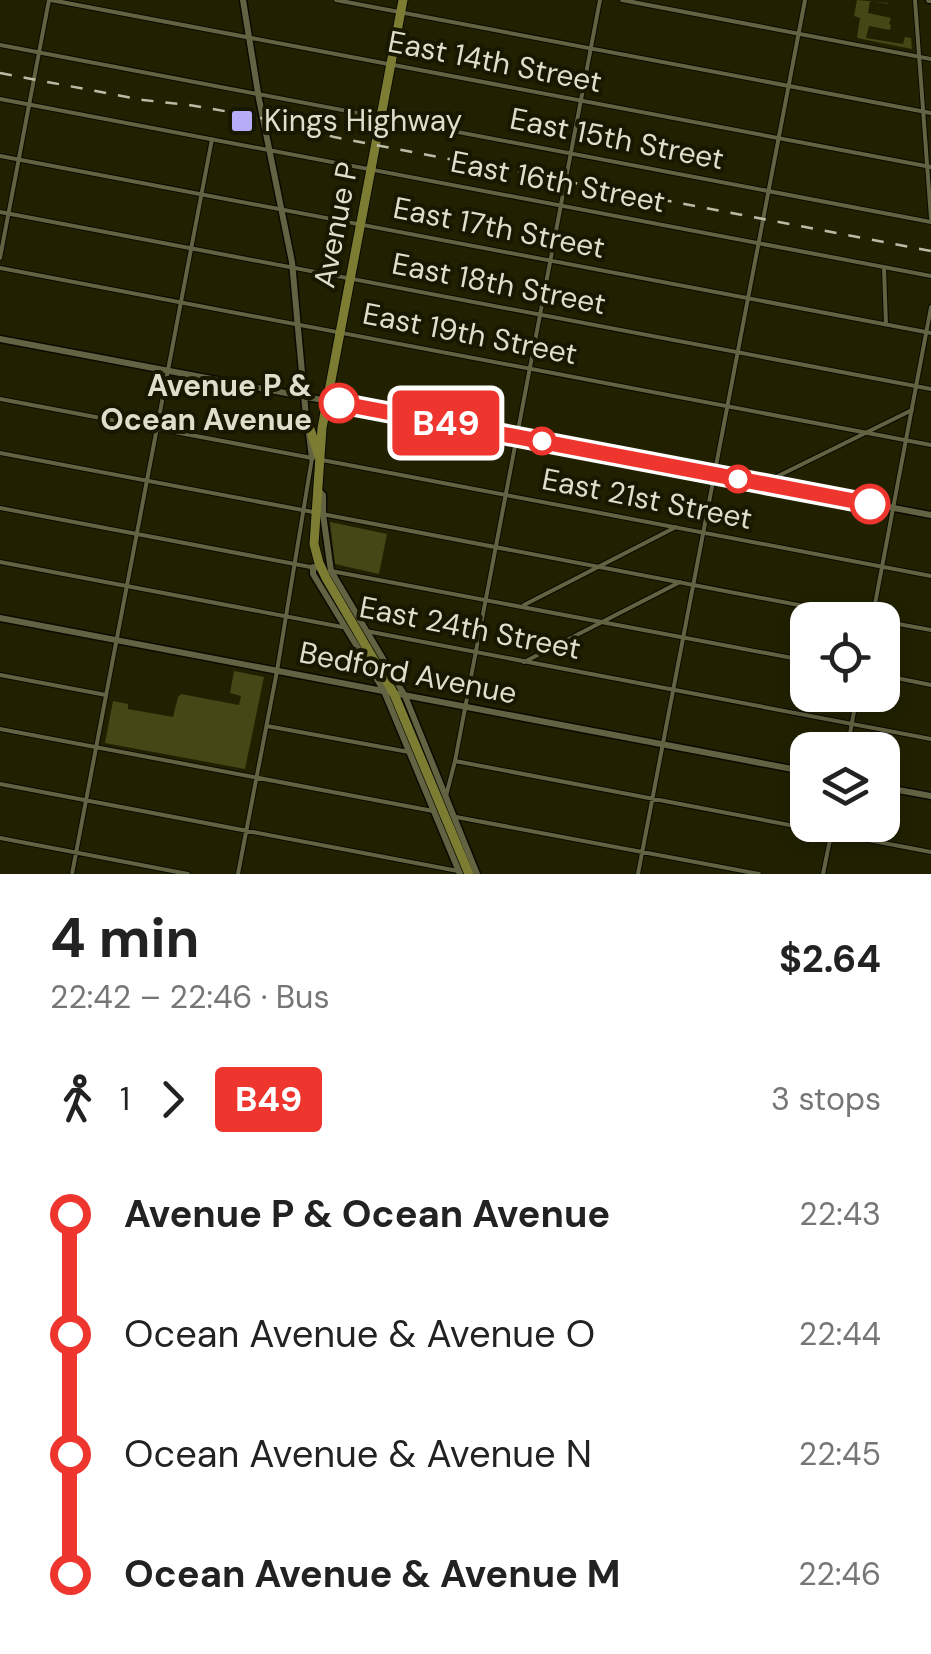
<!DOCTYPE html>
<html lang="en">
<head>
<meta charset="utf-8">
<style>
	:root { --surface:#fff; --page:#f2f2f2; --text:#222; --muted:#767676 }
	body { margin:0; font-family:"DM Sans",sans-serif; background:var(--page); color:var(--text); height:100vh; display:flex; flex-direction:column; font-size:38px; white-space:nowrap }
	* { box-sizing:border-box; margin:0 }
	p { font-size:32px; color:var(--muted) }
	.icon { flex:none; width:55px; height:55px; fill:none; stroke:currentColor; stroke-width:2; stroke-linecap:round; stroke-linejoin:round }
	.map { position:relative; height:874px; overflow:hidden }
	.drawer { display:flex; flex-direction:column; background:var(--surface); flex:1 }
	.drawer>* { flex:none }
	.badge { padding:0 20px; border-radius:8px; font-size:35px; line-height:65px }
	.controls { position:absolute; left:790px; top:602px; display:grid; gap:20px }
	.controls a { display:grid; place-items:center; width:110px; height:110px; border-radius:20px; background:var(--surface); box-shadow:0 5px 15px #0003; font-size:50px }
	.map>.badge { position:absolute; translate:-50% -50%; box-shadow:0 0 0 5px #fff }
	.legs { display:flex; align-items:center; gap:15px; height:110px; padding:0 50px; font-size:32px }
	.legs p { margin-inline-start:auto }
	.overview { display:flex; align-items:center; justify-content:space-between; height:170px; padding:0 50px }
	h1 { font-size:55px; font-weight:700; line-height:75px }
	ul { padding:0 50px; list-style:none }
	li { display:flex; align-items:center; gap:35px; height:120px; font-size:38px }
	li i { display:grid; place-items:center; width:15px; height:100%; margin:0 12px; background:currentColor }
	li i::after { content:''; width:25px; height:25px; margin:-12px; border:8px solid; border-radius:50%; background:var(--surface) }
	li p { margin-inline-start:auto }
	li:first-child i { background:linear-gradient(#0000 50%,currentColor 0) }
	li:last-child i { background:linear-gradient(currentColor 50%,#0000 0) }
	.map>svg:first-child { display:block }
	.green { fill:#464716 }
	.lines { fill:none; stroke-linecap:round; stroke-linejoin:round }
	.minor-casing { stroke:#0b0a00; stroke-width:6 }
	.tertiary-casing { stroke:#0b0a00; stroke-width:9 }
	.secondary-casing { stroke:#0b0a00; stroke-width:9 }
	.primary-casing { stroke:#0b0a00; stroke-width:11 }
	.minor { stroke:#626342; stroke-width:4 }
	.tertiary { stroke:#626342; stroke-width:6 }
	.secondary { stroke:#626342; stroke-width:6 }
	.primary { stroke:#7c7d32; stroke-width:9 }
	.rail { stroke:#bbbca8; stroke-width:2.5; stroke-dasharray:12 12; stroke-linecap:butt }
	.line-1-casing { stroke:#fff; stroke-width:22 }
	.line-1 { stroke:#ee352e; stroke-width:15 }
	.poi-dot { fill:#b6acf8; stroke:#181700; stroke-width:4 }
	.stop-1-dot { fill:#fff; stroke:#ee352e; stroke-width:5 }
	.labels { text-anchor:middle; stroke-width:8; stroke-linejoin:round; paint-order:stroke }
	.street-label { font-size:30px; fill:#dddecc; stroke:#181700 }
	.poi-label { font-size:30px; fill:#dddecc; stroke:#181700; text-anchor:start }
	.stop-label { font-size:30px; font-weight:bold; fill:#dddecc; stroke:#181700; text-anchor:end }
</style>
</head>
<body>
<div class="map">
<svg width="931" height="874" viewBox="0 0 931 874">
	<rect width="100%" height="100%" fill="#212102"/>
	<!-- green -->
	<path class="green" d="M857,0L888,3V4L870,1L868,13L891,18L889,24L891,25L890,30L869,26L866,38L903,44L905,37L911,38L912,49L857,38L860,18L854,16Z
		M330,522L387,534L379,574L335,564Z
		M234,671L264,677L245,769L105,743L113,701L128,704V709L173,717L178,697L181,694L239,705L241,696L230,693Z"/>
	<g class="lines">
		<!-- minor casing -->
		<g class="minor-casing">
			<path id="minor" d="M51,0L931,167
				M336,0L931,113
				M622,0L931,59
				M915,0L931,218
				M0,45L931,222
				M0,99L931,276
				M0,156L931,333
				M0,212L931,389
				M0,258L49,0
				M0,268L931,445
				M884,269L886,324
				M0,399L312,458
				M0,453L313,512
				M322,460L931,576
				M768,481L912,410
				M0,508L321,569
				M322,514L877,620
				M0,562L342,627
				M331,571L808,661
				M524,605L676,527
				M872,620L931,307
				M882,621L931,630
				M366,631L931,739
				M524,662L680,582
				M0,675L106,695
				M882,675L931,685
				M267,726L409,752
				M0,729L433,811
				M847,750L857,695
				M455,761L931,852
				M0,784L458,871
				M446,796L455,761L600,0
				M456,817L759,874
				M0,838L188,874
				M72,874L212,139
				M238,874L277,671L312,458
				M638,874L805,0
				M823,874L833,825"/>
		</g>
		<!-- tertiary casing -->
		<g class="tertiary-casing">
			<path id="tertiary" d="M243,0L259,99L292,262L306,417
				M309,434L312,458
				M318,490L323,495V514L331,571L405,696L477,874
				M313,567V574L384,691L460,874"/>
		</g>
		<!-- secondary casing -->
		<g class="secondary-casing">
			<path id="secondary" d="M929,0H931
				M0,339L931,515
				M0,618L808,772
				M882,787L931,796"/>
		</g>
		<!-- primary casing -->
		<g class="primary-casing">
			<path id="primary" d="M403,0L322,428L314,544L319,563L326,578L394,694L469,874
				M306,416L319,457"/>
		</g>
		<!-- minor -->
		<use href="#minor" class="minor"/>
		<!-- tertiary -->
		<use href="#tertiary" class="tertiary"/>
		<!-- secondary -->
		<use href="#secondary" class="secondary"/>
		<!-- primary -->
		<use href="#primary" class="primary"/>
		<!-- rail -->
		<path class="rail" d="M0,73L143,100L189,105L253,116L334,137L931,251"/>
	</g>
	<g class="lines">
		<!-- line-1 casing -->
		<g class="line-1-casing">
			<path id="line-1" d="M339,403L870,504"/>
		</g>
		<!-- line-1 -->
		<use href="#line-1" class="line-1"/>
	</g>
	<!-- markers -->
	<rect class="poi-dot" x="230" y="109" width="24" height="24" rx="5"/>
	<g class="stop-1-dot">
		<circle cx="339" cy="403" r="18"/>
		<circle cx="542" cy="441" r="12"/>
		<circle cx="738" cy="479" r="12"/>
		<circle cx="870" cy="504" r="18"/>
	</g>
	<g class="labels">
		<!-- street labels -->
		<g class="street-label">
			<text transform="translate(495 62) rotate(11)" y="10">East 14th Street</text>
			<text transform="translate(617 139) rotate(11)" y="10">East 15th Street</text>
			<text transform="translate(558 182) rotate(11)" y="10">East 16th Street</text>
			<text transform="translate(336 225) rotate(-79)" y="10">Avenue P</text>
			<text transform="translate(499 228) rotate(11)" y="10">East 17th Street</text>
			<text transform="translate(499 284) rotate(11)" y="10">East 18th Street</text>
			<text transform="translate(470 334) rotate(11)" y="10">East 19th Street</text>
			<text transform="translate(647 499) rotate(11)" y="10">East 21st Street</text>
			<text transform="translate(470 628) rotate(11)" y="10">East 24th Street</text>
			<text transform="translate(408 673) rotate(11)" y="10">Bedford Avenue</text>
		</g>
		<!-- poi labels -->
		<g class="poi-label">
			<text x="264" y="131">Kings Highway</text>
		</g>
		<!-- stop labels -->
		<g class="stop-label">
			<text x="312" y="396">Avenue P &amp;<tspan x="312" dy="34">Ocean Avenue</tspan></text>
		</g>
	</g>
</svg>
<div class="controls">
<a><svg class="icon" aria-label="locate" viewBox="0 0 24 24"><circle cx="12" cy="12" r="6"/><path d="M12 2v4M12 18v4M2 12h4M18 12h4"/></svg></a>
<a><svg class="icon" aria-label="layers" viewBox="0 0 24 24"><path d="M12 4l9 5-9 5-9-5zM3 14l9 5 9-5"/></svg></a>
</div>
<b class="badge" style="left:446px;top:423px;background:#ee352e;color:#fff">B49</b>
</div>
<section class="drawer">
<div class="overview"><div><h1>4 min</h1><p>22:42 – 22:46 · Bus</p></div><b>$2.64</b></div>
<div class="legs"><svg class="icon" aria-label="walk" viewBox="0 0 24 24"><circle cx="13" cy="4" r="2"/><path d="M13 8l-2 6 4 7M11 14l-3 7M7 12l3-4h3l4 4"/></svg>1<svg class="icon" aria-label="forward" viewBox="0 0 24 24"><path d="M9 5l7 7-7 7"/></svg><b class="badge" style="background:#ee352e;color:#fff">B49</b><p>3 stops</p></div>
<ul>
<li><i style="color:#ee352e"></i><b>Avenue P &amp; Ocean Avenue</b><p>22:43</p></li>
<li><i style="color:#ee352e"></i><span>Ocean Avenue &amp; Avenue O</span><p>22:44</p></li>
<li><i style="color:#ee352e"></i><span>Ocean Avenue &amp; Avenue N</span><p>22:45</p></li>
<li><i style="color:#ee352e"></i><b>Ocean Avenue &amp; Avenue M</b><p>22:46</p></li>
</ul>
</section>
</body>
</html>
